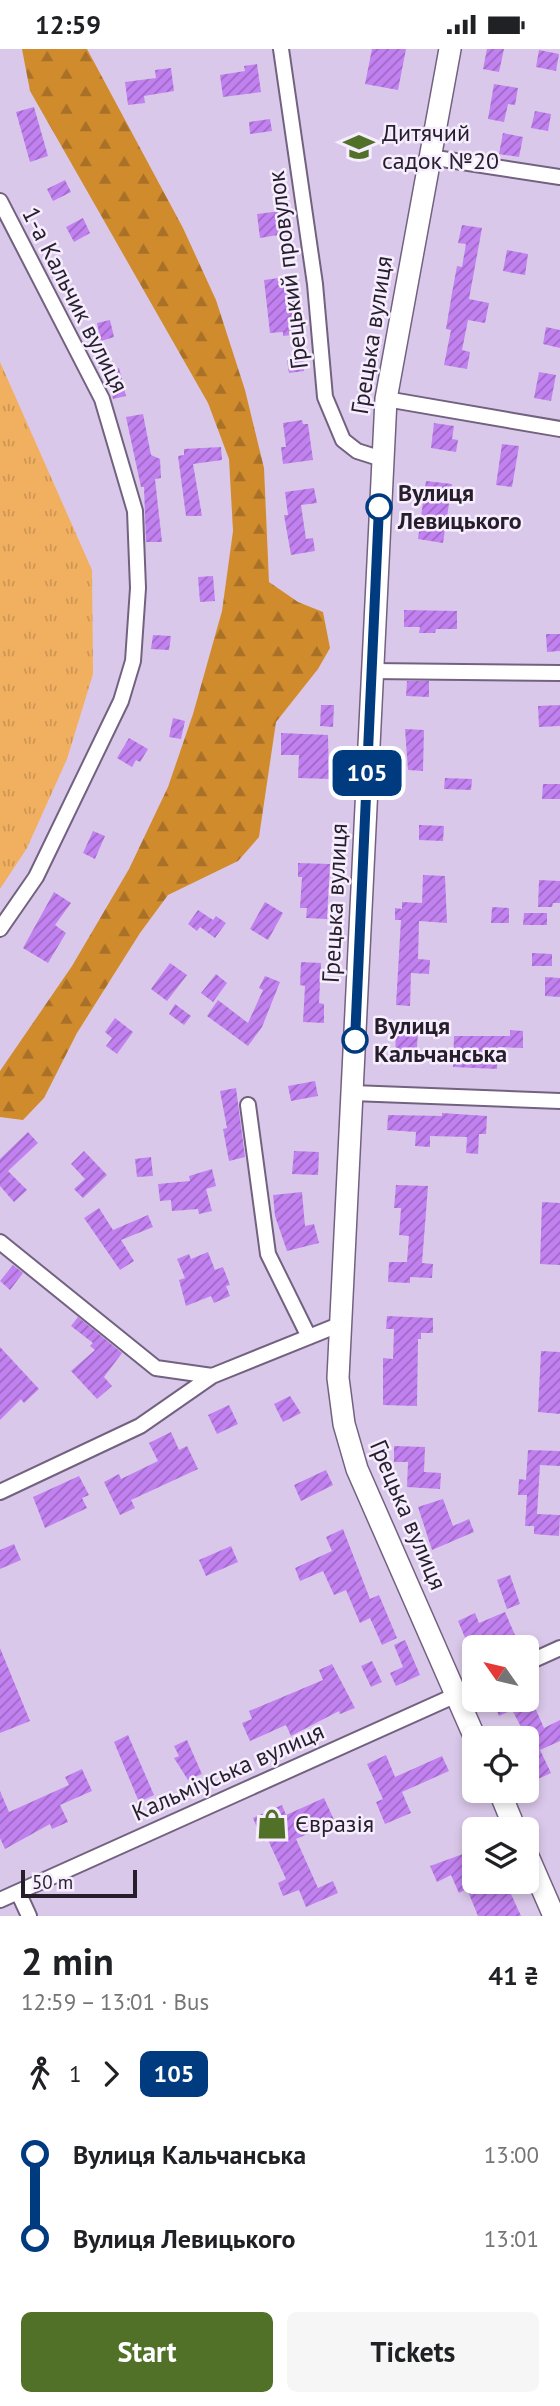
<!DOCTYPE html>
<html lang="en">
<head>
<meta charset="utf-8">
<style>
	:root { --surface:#fff; --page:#f6f6f6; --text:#202124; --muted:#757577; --accent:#517128 }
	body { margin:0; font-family:"PT Sans",sans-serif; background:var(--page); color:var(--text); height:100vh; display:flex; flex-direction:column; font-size:26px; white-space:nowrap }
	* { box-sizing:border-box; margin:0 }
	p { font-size:23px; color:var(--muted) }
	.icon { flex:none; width:38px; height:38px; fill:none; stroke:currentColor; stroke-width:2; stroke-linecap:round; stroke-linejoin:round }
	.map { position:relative; height:1867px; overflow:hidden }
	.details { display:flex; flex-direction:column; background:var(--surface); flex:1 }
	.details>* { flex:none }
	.badge { padding:0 14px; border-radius:10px; font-size:24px; line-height:46px }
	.needle { width:46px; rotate:304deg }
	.controls { position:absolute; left:462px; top:1586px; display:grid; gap:14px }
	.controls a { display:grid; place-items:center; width:77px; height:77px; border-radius:10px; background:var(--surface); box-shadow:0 4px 10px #0003; font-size:35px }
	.scale { position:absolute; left:21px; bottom:18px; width:116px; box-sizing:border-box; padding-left:7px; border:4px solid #261f2b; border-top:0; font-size:19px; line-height:24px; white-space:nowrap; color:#261f2b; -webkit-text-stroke:5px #f6edfe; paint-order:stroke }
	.map>.badge { position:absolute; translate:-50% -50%; box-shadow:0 0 0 4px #fff }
	.legs { display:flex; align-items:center; gap:10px; height:77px; padding:0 21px; font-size:23px }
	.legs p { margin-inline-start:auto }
	.headline { display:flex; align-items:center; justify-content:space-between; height:119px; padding:0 21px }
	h1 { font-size:38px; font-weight:700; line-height:52px }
	.cta { display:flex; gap:14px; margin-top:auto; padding:14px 21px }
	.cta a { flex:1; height:80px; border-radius:10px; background:var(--accent); color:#fff; font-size:28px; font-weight:700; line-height:80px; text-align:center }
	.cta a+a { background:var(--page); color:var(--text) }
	ul { padding:0 21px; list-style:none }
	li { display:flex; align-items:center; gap:24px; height:84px; font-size:26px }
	li i { display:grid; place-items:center; width:10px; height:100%; margin:0 9px; background:currentColor }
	li i::after { content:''; width:18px; height:18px; margin:-9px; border:5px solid; border-radius:50%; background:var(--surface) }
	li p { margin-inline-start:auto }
	li:first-child i { background:linear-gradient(#0000 50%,currentColor 0) }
	li:last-child i { background:linear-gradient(currentColor 50%,#0000 0) }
	.status { display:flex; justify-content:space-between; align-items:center; height:49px; padding:0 35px; background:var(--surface); direction:ltr }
	.status svg { height:19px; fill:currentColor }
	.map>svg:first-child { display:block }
	.grass { fill:url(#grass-tufts) }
	.forest { fill:url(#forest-firs) }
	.building { fill:url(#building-hatch) }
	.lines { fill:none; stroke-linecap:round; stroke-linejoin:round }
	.street-casing { stroke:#726280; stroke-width:18 }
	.secondary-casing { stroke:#726280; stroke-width:24 }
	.street { stroke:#fff; stroke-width:14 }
	.secondary { stroke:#fff; stroke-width:21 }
	.line-1-casing { stroke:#fff; stroke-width:16 }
	.line-1 { stroke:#003b80; stroke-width:10 }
	.stop-1-dot { fill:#fff; stroke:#003b80; stroke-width:3.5 }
	.labels { text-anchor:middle; stroke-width:5; stroke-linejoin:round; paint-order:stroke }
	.poi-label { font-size:24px; fill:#261f2b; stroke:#f6edfe; text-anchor:start }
	.street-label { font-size:24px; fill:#261f2b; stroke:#f6edfe }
	.stop-label { font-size:24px; font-weight:bold; fill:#261f2b; stroke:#f6edfe; text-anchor:start }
</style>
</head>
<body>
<div class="status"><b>12:59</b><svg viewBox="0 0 49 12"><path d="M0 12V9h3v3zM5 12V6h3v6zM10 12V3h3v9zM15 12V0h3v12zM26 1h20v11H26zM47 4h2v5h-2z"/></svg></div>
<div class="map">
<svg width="560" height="1867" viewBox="0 0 560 1867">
	<defs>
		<pattern id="grass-tufts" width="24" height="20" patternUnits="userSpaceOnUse" patternTransform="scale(1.75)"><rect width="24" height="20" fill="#f1af60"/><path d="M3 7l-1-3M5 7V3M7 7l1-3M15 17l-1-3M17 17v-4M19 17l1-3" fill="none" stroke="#ce9654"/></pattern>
		<pattern id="forest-firs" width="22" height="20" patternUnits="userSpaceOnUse" patternTransform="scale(1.75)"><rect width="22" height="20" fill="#d08b2d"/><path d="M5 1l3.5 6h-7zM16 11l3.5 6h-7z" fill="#a97127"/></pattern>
		<pattern id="building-hatch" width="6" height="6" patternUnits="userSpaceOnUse" patternTransform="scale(1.75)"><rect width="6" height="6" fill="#c281f0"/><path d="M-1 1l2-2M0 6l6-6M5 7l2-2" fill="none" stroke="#9d69c3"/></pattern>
	</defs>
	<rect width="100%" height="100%" fill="#dac8ea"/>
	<!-- grass -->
	<path class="grass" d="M0,313L92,521L93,625L67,710L27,799L0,840Z"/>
	<!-- forest -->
	<path class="forest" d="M22,0H87L183,179L216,251L245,341L264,419L269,533L298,553L323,563L330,599L318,620L276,673L259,788L238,812L168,846L140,884L77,984L44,1049L23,1071L0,1068V1022L72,917L129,820L168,738L193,665L222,562L233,482L229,410L208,354L30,42Z"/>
	<!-- building -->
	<path class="building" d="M372,0H406L398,41L365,35Z
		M487,0H504L499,23L483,20Z
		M539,1L559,5L556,22L536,18Z
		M257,15L261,43L223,48L220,26L245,22L244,17Z
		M171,19L174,42L144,47L145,54L128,56L125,33L156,29L155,21Z
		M494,35L518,39L515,56L508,55L504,73L488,70Z
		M34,58L48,107L30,113L16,63Z
		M535,62L551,65L548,82L531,79Z
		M270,70L272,82L250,85L249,73Z
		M503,84L523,88L519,108L499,105Z
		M65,131L71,143L53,152L47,140Z
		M281,162L284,185L260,189L257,165Z
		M83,169L90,184L74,193L66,178Z
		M462,176L482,179L469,250L489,254L485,274L468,271L462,301L470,303L467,320L444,316L451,281L446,280L452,244L457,217L462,218L466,195L458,194Z
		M507,201L528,205L525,226L503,222Z
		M287,228L290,248L297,247L301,285L283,287V283L270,284L264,231Z
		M110,271L114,288L101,292L97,274Z
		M546,278L560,281V299L543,295Z
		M303,309L304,322L289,324L287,311Z
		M119,319L126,347L113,350L106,322Z
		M539,323L556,326L551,352L534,349Z
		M143,365L151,406L160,410L161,429L155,430L162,493H146L144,438H141L126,368Z
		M302,371L303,375H308L313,411L283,415L281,398H286L283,374Z
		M434,374L454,377L452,390L458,391L456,403L431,399Z
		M502,395L519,397L512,438L496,436Z
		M221,398L222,411L193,415L202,467H186L178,407L184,406V400Z
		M426,432L452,435L443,494L418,490Z
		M314,439L317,454L301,456L306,490L313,489L315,502L291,506L284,466H288L285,443Z
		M213,527L215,552L200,553L198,528Z
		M404,561L457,562V580H436L435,584H419L420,578H404Z
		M546,585H560V602L547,603Z
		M153,586L171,587L169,601L151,600Z
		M407,632H429V648L406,647Z
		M321,656H334L333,678L320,677Z
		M560,656V677L539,678L538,657Z
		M173,669L185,672L181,690L169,688Z
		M405,680L424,681L423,722L408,721Z
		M281,684L328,686L329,730L298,729L299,706H281Z
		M129,689L148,700L140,713L136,711L132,718L117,709Z
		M445,729L472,730L471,741L444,740Z
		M543,735H560V750H542Z
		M419,776L444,777L443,792L419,791Z
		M93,782L105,787L95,810L83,804Z
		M298,814L330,815L327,870L306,869L307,859H300L302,828H298Z
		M423,826L445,827L447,874L419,872L418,910L430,911L429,925L411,924L410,957L396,956L401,871H395V859L402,860V853L422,854Z
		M539,831L560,832V854H553L552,858H538Z
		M54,843L71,854L55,876L66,884L48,914L23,899Z
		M265,853L283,864L268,891L250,880Z
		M492,858L509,859V874H491Z
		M198,861L213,871L216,867L226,874L215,889L200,878L197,882L188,875Z
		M524,864H547V876H523Z
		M532,904L552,905V917H532Z
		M301,913L321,914L319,954L324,955V974L303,973L305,937L300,936Z
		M170,914L187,926L167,952L151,940Z
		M216,925L227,934L213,953L201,944Z
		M265,927L280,933L262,978L248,997L207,967L218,951L248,974L263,941L259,939Z
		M545,928L560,929V948L545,947Z
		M175,955L191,967L184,976L169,965Z
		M115,969L133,983L117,1005L106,997L112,989L105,983Z
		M396,981L418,982L416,1014L395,1013Z
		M510,981L523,982V999L498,998L497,1020L453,1018L454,987H510Z
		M315,1032L318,1047L291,1052L288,1037Z
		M236,1039L245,1108L229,1112L223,1080L227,1079L220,1042Z
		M442,1064L487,1067L486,1085H479L478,1105L466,1104L467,1088L430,1087V1098L415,1097L416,1083L387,1081L388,1066L442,1067Z
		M28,1083L38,1094L8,1122L27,1141L14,1153L0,1137V1110Z
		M84,1102L107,1126L83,1149L74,1140L85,1130L71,1115Z
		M294,1102L319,1103L318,1126L292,1125Z
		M151,1108L153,1127L137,1128L135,1110Z
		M212,1120L216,1137L206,1140L212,1162L199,1165L198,1160L172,1162L171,1151L160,1152L158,1135L190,1132L189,1127Z
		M396,1136L428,1137L422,1214L433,1215L432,1229L410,1228V1234L388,1233L389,1213H407L409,1187L399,1186L401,1159H394Z
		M302,1143L305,1177L314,1175L319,1194L287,1202L275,1167L273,1146Z
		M542,1153L560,1154V1216L540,1215Z
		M99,1159L113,1181L148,1166L153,1178L121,1191L134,1212L120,1221L84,1169Z
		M208,1203L215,1221L223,1218L230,1236L226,1237L230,1247L214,1254L211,1247L186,1257L179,1231L185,1229L177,1210L189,1205L191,1210Z
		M13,1216L23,1224L10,1241L0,1232Z
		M387,1267L433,1269V1284H421V1290H418L417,1357L383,1356V1309L393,1310L394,1280H386Z
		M78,1268L122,1304L104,1328L112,1337L97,1350L71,1322L95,1301L90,1297L93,1294L71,1277Z
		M0,1298L39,1340L24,1354L21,1350L0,1371Z
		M541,1302L560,1303V1365L538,1363Z
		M290,1347L301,1364L283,1373L274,1355Z
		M229,1356L238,1375L217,1385L208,1366Z
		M171,1383L179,1401L187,1397L198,1420L131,1451L135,1459L120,1466L104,1433L119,1425L121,1430L158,1412L149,1394Z
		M394,1397L425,1398L424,1423L441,1424L440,1440L407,1438L408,1413H394Z
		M528,1401L560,1402V1417L540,1416L537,1465L560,1466L559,1487L534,1485V1477H525L527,1446H518L519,1430L526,1431Z
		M326,1421L333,1436L301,1452L294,1436Z
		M79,1427L89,1446L82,1449L87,1459L45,1479L33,1448Z
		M443,1450L453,1477L469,1470L474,1483L432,1501L418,1458Z
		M343,1480L370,1550L379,1546L397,1589L382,1596L370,1569L360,1574L346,1541L334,1546L323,1522L300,1532L295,1519L332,1502L326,1488Z
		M14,1495L21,1511L0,1520V1501Z
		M231,1497L238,1513L206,1527L199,1511Z
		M510,1526L520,1555L507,1560L497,1531Z
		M505,1563L515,1586L488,1598H469L458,1572L475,1564L479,1574Z
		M405,1591L420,1626L396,1637L390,1624L403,1618L394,1596Z
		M0,1599L30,1672L0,1684Z
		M372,1612L382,1633L371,1638L361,1617Z
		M332,1615L355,1659L340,1665L339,1662L291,1687L286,1676L250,1692L242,1674L252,1670L249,1662L323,1631L319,1621Z
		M492,1650H536L532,1652L544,1679L560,1671V1692L540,1701L551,1724L527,1735V1689L512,1661L499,1667Z
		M128,1686L154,1746L139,1753L114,1693Z
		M187,1691L202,1725L188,1731L174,1709L179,1707L174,1697Z
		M386,1706L395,1728L442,1707L449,1722L402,1743L411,1764L385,1775L376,1753L383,1750L367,1715Z
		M82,1720L92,1742L60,1756L68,1773L52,1780L50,1775L5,1800L0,1789V1742L9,1763L69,1736L65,1728Z
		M324,1749L335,1773L296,1790L318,1839L333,1832L338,1844L306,1858L299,1841L283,1847L278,1834L286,1830L268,1791L263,1793L253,1769L282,1756L286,1766Z
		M474,1801V1832H505L521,1867H478L467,1840L459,1844L451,1826L437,1833L430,1817Z"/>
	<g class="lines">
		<!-- street casing -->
		<g class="street-casing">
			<path id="street" d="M281,0L315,235L325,348L343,391L357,402L382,410
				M429,108L560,128
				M0,152L102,350L135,462L138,539L133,612L121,652L36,828L0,880
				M386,350L560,380
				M371,622L560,624
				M352,1044L560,1052
				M248,1056L268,1205L309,1288
				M0,1193L156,1319L212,1327
				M0,1443L140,1377L212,1327L341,1275
				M527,1614L560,1599
				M18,1843L29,1867
				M0,1851L474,1638"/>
		</g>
		<!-- secondary casing -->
		<g class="secondary-casing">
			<path id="secondary" d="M450,0L386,350L338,1329L344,1375L357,1420L475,1689
				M499,1741L515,1780
				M527,1805L554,1867"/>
		</g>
		<!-- street -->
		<use href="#street" class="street"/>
		<!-- secondary -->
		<use href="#secondary" class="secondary"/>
	</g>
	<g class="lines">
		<!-- line-1 casing -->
		<g class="line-1-casing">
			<path id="line-1" d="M355,991L379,458"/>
		</g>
		<!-- line-1 -->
		<use href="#line-1" class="line-1"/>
	</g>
	<!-- icons -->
	<defs>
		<g id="school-bare" transform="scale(2.415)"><path d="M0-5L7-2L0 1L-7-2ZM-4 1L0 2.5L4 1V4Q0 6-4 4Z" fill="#517128" stroke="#f6edfe" stroke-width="2.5" paint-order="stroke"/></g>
		<g id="shop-bare" transform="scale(2.415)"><path d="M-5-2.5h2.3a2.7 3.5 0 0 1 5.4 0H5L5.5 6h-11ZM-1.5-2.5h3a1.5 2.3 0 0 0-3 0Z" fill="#517128" stroke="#f6edfe" stroke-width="2.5" paint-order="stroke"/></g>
	</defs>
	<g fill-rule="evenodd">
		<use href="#school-bare" x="359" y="98"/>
		<use href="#shop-bare" x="272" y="1775"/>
	</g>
	<!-- markers -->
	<g class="stop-1-dot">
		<circle cx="379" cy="458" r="12"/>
		<circle cx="355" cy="991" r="12"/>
	</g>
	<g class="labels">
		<!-- poi labels -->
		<g class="poi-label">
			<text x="382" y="92">Дитячий<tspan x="382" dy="28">садок №20</tspan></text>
			<text x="295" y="1783">Євразія</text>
		</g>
		<!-- street labels -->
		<g class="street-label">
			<text transform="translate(288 221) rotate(-97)" y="8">Грецький провулок</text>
			<text transform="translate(75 251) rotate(63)" y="8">1-а Кальчик вулиця</text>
			<text transform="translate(372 286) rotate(-81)" y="8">Грецька вулиця</text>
			<text transform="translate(335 854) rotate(-87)" y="8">Грецька вулиця</text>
			<text transform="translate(408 1466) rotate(67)" y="8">Грецька вулиця</text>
			<text transform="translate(228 1723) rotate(-24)" y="8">Кальміуська вулиця</text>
		</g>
		<!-- stop labels -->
		<g class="stop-label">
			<text x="398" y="452">Вулиця<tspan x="398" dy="28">Левицького</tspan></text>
			<text x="374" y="985">Вулиця<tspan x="374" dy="28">Кальчанська</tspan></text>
		</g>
	</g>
</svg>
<div class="controls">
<a><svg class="needle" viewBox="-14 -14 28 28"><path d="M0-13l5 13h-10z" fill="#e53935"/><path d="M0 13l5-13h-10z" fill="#757577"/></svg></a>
<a><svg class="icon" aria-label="locate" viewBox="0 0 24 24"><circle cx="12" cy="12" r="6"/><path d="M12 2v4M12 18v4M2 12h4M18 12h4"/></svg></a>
<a><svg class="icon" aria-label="layers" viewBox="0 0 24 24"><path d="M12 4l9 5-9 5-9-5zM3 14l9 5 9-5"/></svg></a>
</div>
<div class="scale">50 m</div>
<b class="badge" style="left:367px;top:724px;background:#003b80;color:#fff">105</b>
</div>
<section class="details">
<div class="headline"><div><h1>2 min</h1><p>12:59 – 13:01 · Bus</p></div><b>41 ₴</b></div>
<div class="legs"><svg class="icon" aria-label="walk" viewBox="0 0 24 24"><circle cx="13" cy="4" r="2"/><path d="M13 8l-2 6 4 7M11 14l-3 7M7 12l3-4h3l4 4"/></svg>1<svg class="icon" aria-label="forward" viewBox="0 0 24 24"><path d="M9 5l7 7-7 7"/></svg><b class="badge" style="background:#003b80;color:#fff">105</b></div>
<ul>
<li><i style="color:#003b80"></i><b>Вулиця Кальчанська</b><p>13:00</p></li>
<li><i style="color:#003b80"></i><b>Вулиця Левицького</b><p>13:01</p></li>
</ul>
<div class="cta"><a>Start</a><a>Tickets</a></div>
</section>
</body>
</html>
